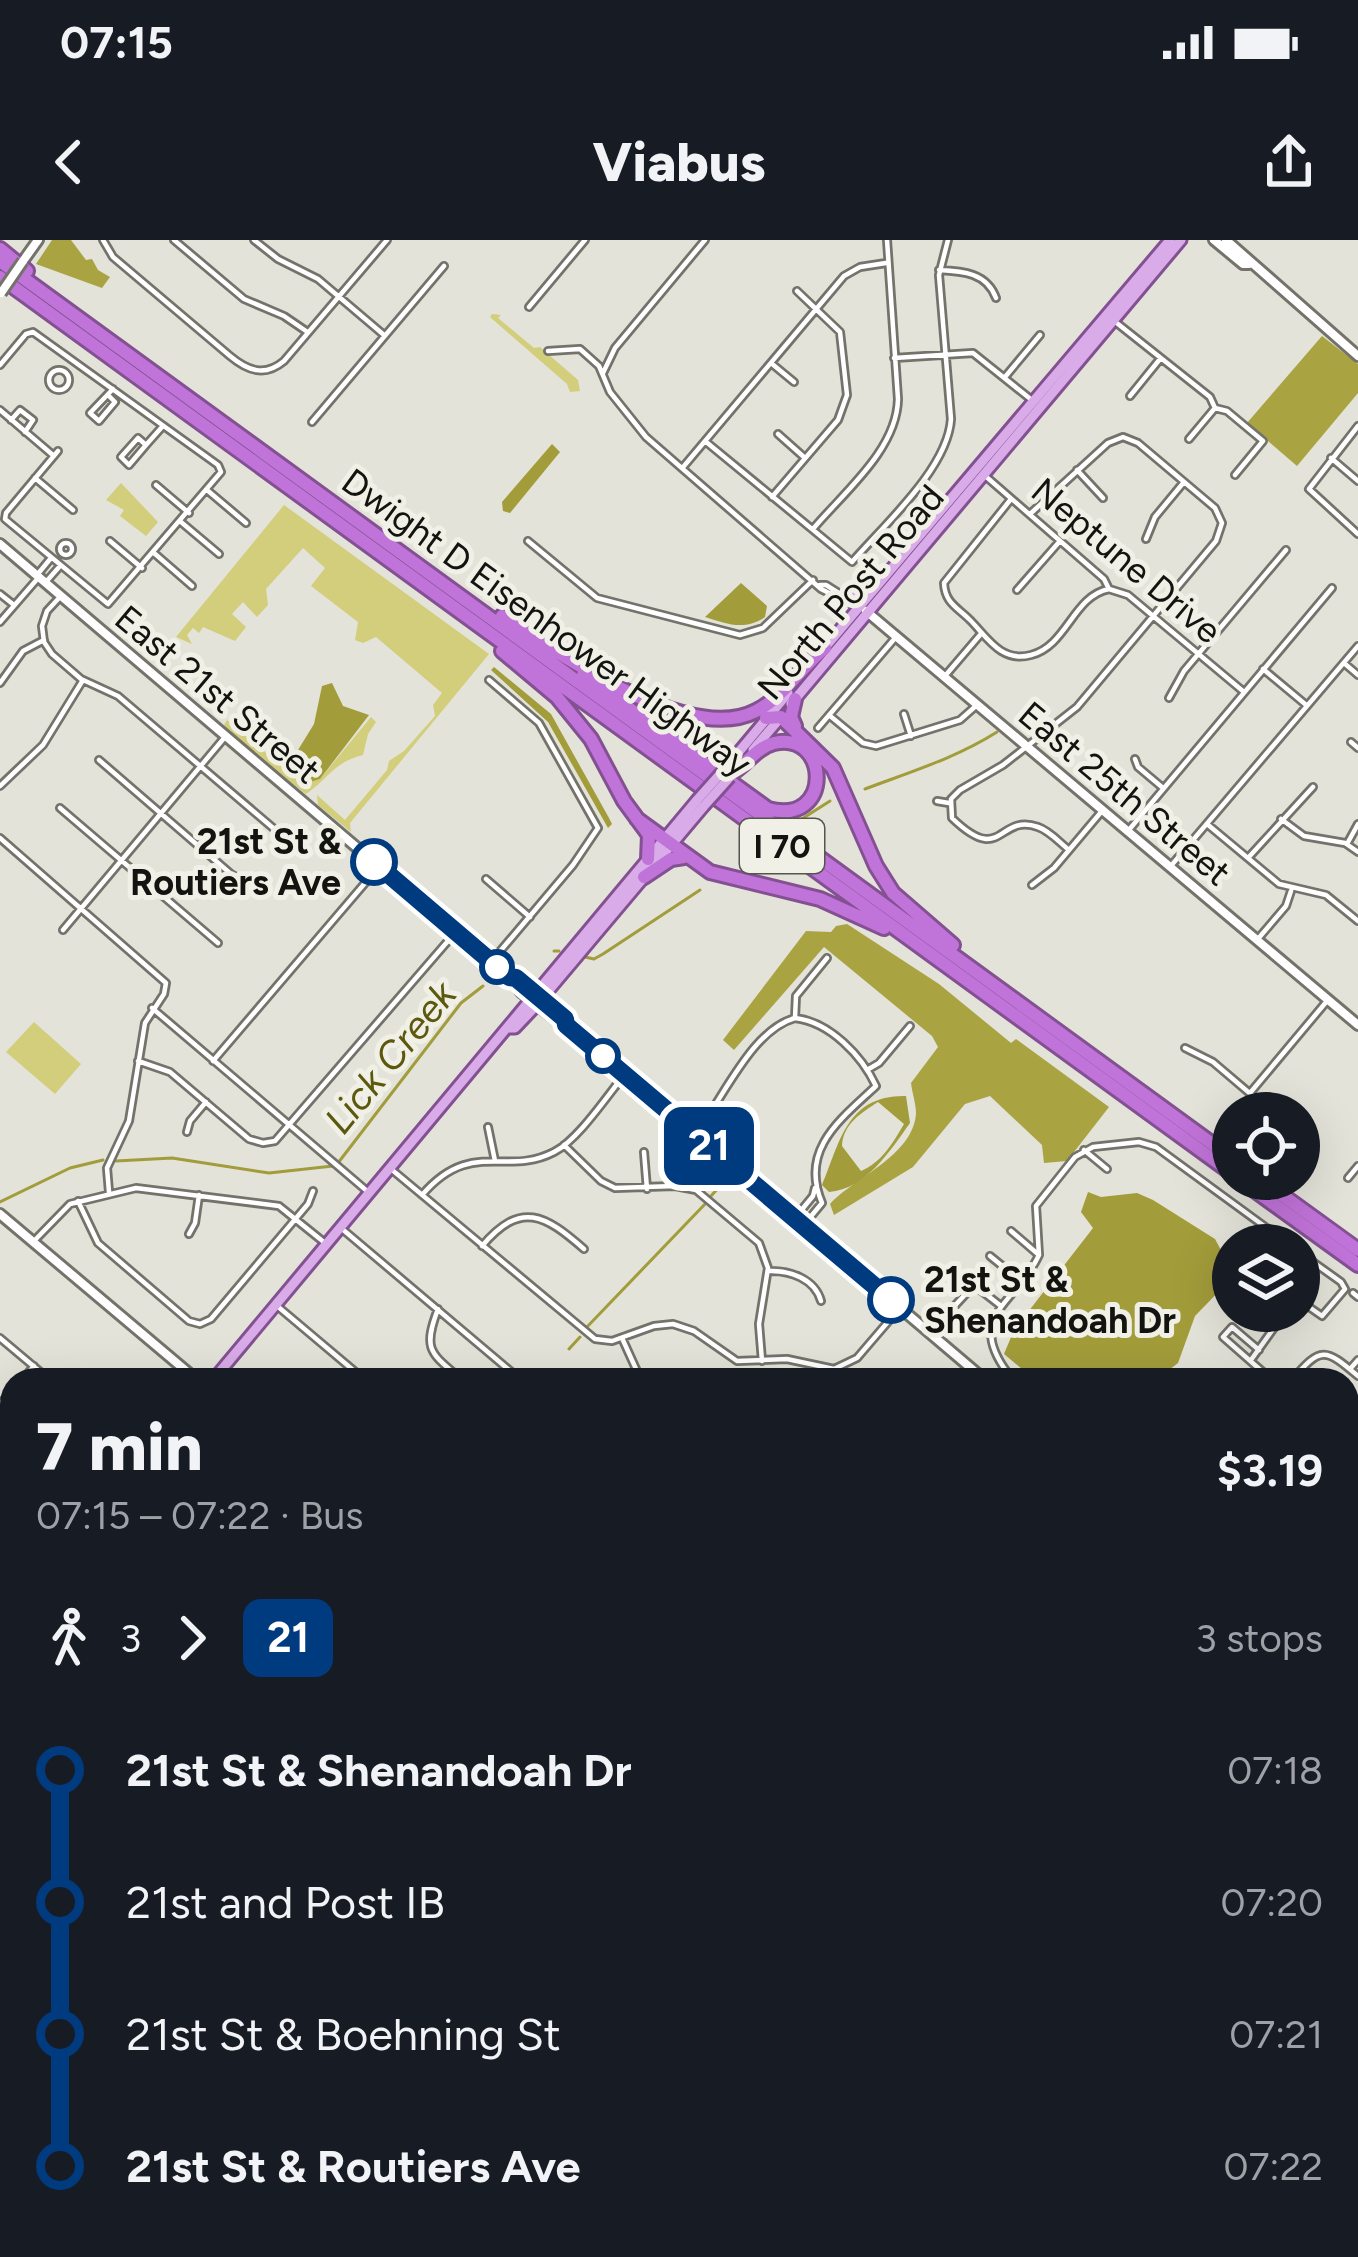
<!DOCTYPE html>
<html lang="en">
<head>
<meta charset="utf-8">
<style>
	:root { --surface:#171b24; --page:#242831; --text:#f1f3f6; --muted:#9ea1a6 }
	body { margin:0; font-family:Figtree,sans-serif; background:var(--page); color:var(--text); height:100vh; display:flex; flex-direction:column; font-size:45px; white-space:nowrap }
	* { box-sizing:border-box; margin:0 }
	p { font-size:39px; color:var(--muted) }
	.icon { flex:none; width:66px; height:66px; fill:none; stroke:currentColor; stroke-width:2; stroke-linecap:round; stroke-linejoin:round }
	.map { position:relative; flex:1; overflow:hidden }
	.details { position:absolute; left:0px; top:1128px; width:1359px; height:891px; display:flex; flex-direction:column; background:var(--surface); border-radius:36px 36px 0 0; box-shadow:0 12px 48px #0002 }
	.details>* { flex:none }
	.badge { padding:0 24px; border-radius:18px; font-size:42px; line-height:78px }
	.buttons { position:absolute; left:1212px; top:852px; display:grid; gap:24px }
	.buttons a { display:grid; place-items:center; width:108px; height:108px; border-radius:50%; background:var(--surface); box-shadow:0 12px 48px #0002; font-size:60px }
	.map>.badge { position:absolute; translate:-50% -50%; box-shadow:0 0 0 6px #fff }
	.legs { display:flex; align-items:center; gap:18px; height:132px; padding:0 36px; font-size:39px }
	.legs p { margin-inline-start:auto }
	.summary { display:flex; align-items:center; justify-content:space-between; height:204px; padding:0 36px }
	h1 { font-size:66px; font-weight:800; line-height:90px }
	ul { padding:0 36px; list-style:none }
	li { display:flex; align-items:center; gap:42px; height:132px; font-size:45px }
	li i { display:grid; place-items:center; width:18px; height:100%; margin:0 15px; background:currentColor }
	li i::after { content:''; width:30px; height:30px; margin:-15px; border:9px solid; border-radius:50%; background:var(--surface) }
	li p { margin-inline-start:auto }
	li:first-child i { background:linear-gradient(#0000 50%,currentColor 0) }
	li:last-child i { background:linear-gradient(currentColor 50%,#0000 0) }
	.status { display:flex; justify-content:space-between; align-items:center; height:84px; padding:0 60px; background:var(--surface); direction:ltr }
	.status svg { height:33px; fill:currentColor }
	header { display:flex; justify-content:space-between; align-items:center; height:156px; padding:0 36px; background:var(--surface); font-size:54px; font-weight:800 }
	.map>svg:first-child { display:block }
	.green { fill:#d2ce7b }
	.forest { fill:#a9a342 }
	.water { fill:#a29c3a; fill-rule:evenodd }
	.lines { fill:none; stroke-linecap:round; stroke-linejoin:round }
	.stream { stroke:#a29c3a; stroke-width:3 }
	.street-casing { stroke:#73736b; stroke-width:10 }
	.secondary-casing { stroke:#73736b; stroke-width:14 }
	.primary-casing { stroke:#835192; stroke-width:15 }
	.highway-casing { stroke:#835192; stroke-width:18 }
	.street { stroke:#fff; stroke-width:4.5 }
	.secondary { stroke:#fff; stroke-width:8 }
	.primary { stroke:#d9abe8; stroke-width:9 }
	.highway { stroke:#c073d8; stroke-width:12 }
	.secondary-bridge-casing { stroke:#73736b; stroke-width:14; stroke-linecap:butt }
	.primary-bridge-casing { stroke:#835192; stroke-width:15; stroke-linecap:butt }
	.secondary-bridge { stroke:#fff; stroke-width:8 }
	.primary-bridge { stroke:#d9abe8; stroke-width:9 }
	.line-1-casing { stroke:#fff; stroke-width:27 }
	.line-1 { stroke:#003b80; stroke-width:18 }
	.stop-1-dot { fill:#fff; stroke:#003b80; stroke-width:6 }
	.labels { text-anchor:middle; stroke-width:10; stroke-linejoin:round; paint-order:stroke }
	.shield { fill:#f0f0e7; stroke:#555550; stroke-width:3 }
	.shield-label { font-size:33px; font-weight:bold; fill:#131310 }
	.street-label { font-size:36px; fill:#131310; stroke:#f0f0e7 }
	.stop-label { font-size:36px; font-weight:bold; fill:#131310; stroke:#f0f0e7; text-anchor:end }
	.water-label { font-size:39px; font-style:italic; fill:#5c580e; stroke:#f0f0e7 }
</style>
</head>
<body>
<div class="status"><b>07:15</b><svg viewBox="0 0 49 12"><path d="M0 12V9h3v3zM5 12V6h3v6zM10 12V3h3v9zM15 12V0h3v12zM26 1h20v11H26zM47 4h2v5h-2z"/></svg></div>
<header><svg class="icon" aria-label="back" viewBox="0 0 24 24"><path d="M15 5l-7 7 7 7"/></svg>Viabus<svg class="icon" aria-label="share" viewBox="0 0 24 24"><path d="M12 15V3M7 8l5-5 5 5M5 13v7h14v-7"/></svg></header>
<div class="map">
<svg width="1358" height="2017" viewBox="0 0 1358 2017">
	<rect width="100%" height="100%" fill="#e3e3d9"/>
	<!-- green -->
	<path class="green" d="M492,74L501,75L498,78L534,108L540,107L578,140L580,151L570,152L567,144L490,77Z
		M121,243L158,282L146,296L120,276L124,270L106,260Z
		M284,265L489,414L350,583L351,592L318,565L317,555L345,580L387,530L389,521L404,511L435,476L433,465L442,453L376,397L363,403L355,400L358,382L311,346L325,328L303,308L266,349L268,365L257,377L243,362L232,374L246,387L235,401L203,387L199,393L193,388L187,395L192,404L176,397Z
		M371,477L376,482L368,494L363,515C334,522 329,538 306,554L236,501L224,485L227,480L283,527L290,523L300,534L299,540L307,543L320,539Z
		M34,782L81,824L55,854L6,812Z
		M6,1652L12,1657V2007H122L113,2017H0V1659Z"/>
	<!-- forest -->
	<path class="forest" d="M52,0H71L86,20L92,19L98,30L110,37L102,48L36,24Z
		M1322,96L1358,124V153L1297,226L1247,183Z
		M847,684L939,744L1011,803L1016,799L1109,867L1067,921L1044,923L1042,905L990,856L965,864L913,927L834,975L830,964C855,937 914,915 916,873C916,864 912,852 911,843L938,807L932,796L824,707L734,810L723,800L806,691L831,692L836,686Z
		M5,1666L12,1670V1929L0,1930V1672Z"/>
	<!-- water -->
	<path class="water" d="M552,204L560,212L510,273L503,271L502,262Z
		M741,343L767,366L765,377C744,391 727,384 705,377Z
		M494,427L551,474L609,578L612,584L608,588L548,482L491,430Z
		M332,443L343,466L369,475L320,539L307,543L290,523L314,484L322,446Z
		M906,856L910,883C890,911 866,949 829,952L822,945C840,903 846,855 906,856ZM878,862L904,884C893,903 882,922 861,931L842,906C843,884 861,873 878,862Z
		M1088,952L1101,957L1137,953L1153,960L1215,999L1228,1023V1034L1224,1046L1195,1076L1178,1123L1156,1140H1035L1004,1114L1014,1090L1093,988L1081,972Z"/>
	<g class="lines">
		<!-- stream -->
		<path class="stream" d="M865,549C910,532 956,518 997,492
			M797,582L830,561
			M744,621L760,609
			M554,711H559
			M585,717L594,719L603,714L700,650
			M508,725L513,722
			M116,921L172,918L269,933L333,926
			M338,923L461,763L483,746
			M711,956L731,934
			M0,962L70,928L103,920
			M586,1088L706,963
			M569,1109L580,1097
			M1112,2007L1123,2017"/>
		<!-- street casing -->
		<g class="street-casing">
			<path id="street" d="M103,0L113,17L230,116C248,131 265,137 284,121L387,0
				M174,0L244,59L284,76L306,91
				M254,0L278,19L318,39L384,95
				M939,30C963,31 987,33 996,58
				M529,67L585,0
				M1113,80L1210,157L1215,168L1227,171L1263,201L1235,235
				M548,111L580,109L599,126L610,152L646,197L821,349L855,366
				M894,118L973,113L1033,161
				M771,123L794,142
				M0,125L26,94L33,92L218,225L221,232L108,364L5,279L6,273L58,211
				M49 140a10 10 0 1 1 20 0a10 10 0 1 1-20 0Z
				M603,133L615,108L705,0
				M1005,137L1040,95
				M108,155L115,162L99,181L90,173L113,149
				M1130,156L1160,119
				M0,170L54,216
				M11,180L20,170L33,180L25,192
				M312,182L444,26
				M1358,186L1309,249L1358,294
				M778,194L805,218
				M138,198L146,205L129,225L121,217Z
				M1189,199L1215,168
				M705,201L852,322C884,285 948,228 951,179L939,35L948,0
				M146,205L162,187
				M1331,218L1358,241
				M684,226L844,36L860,27L886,23
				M1077,230L1103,258
				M983,234L1104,339L1109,349L1128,355L1244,452
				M35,238L73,270
				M156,245L189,273
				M207,250L246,283
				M772,257L838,180L847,155L840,92L797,51
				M1011,259L944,343C945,363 957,367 970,380C987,397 1001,423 1031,415C1067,406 1073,356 1109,349
				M1030,274L1108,203L1123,197L1138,203L1215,268L1222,283L1216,301L1077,467L1003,525L960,550L951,559L952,578C1003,627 997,573 1038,587C1050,591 1060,603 1069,610
				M181,282L219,314
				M813,289C843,253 897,210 898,159L887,0
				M1146,299L1155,277L1184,242
				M110,301L142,328
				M528,301L597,358L740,395L763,388L813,340
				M60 309a6 6 0 1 1 12 0a6 6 0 1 1-12 0Z
				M154,313L192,346
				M37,335L51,318
				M45,343L60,326
				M820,345H826L856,364
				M1017,350L1060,301
				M0,354L14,365
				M59,358L47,371L42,386L44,402L52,414L81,439L118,456L279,593
				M0,382L39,337
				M1344,423L1358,435
				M1263,429L1305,464
				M945,436L980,395
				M489,440L539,483L598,588L573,625L491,722
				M0,443L23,411L44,400
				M1169,458L1184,431L1286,310
				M904,474L911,496
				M829,475L863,503L876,506L960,480L977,465
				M818,488L896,397
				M1351,502L1358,508
				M1135,519L1138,527L1163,548
				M99,520L231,634L257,649
				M0,546L43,505L83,440
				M937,561L949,563
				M60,568L218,703
				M1281,579L1304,596L1345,603L1358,612
				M1207,584L1279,644L1326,655L1358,681
				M1128,591L1332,348
				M0,598L166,743L164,754L145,783L129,881L107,928L109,952
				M1347,604L1358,584
				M1248,618L1313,547
				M1170,627L1358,406
				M486,639L530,677
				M1032,645L1054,628L1102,571
				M63,690L225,497
				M1257,700L1286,666L1291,651
				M152,768L367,951
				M795,778C830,782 862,816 876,846C841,879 799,909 822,963L803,986
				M795,778L796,756L827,718
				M1185,808L1213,822L1273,873
				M138,821L170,832L249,899L263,903L275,901L454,694
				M213,821L377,629
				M867,830L879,823L910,786
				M1250,853L1327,761
				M488,887L495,921
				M187,892L190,881L206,862
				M695,894C723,860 751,790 795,778
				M564,905L601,941L615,948L675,946L696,950L759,1003L768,1028L759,1084L762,1121
				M1084,910L1107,929
				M644,912L647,949
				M391,929L595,1099L612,1101L654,1086L673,1084L694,1091L737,1121L787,1119L834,1129L857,1118L899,1069
				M1348,938L1358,926
				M422,955C471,898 506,937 554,912C578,900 607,856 625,834
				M78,961L98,1003L189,1081L200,1084L211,1079L308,964L313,951
				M795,978L813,956L815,948
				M341,988L521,1140
				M1011,991L1039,1015
				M189,994L195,983L199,955
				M33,1002L70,964L136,948L279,966L325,1003
				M482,1006C521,960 545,975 584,1009
				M1299,1012L1341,1042L1345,1049L1322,1076L1299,1060
				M990,1016L1022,1042
				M768,1031C790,1030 815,1039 821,1061
				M1353,1053L1358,1057
				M276,1065L365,1140
				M438,1069C422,1111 431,1113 462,1140
				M949,1072L974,1045L1001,1066
				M0,1098L50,1140
				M622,1098L641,1140
				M1259,1110L1232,1087L1223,1097L1272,1140
				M1251,1120L1286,1071
				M1350,1129L1358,1120
				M22,1140L34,1126
				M999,1140L1004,1128
				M1006,1140L1007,1132C965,1075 1017,1063 1039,1015L1036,966L1075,917L1093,907L1139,902L1156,907L1290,1005
				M1292,1140C1321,1106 1325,1108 1358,1136
				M0,1164L12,1151
				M1347,1181L1351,1185
				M0,1310L12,1321
				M0,1422L12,1433
				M1347,1597H1358
				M1347,1754L1358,1764
				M1347,1826L1358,1835
				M1347,1899L1358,1908
				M565,2007L577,2017
				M681,2007L688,2013L693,2007
				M773,2007L785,2017
				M1060,2007L1072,2017
				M1169,2007L1181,2017
				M1255,2007L1267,2017
				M210,2017L218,2007
				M375,2017L383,2007
				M1093,2017L1101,2007
				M1326,2017L1358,2009"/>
		</g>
		<!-- secondary casing -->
		<g class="secondary-casing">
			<path id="secondary" d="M1214,0L1243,24H1249
				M1226,0L1358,116
				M23,21L38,0
				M0,304L509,737L521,752L625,834L985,1140
				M866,371L1358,785
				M511,739L516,738L565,779L566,785
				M0,974L197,1140
				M1347,1373L1358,1360
				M1347,1441L1358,1450
				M0,1642L12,1652
				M431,2007L443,2017
				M806,2017L815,2007"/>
		</g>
		<!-- primary casing -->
		<g class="primary-casing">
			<path id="primary" d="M844,355L871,349
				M821,412L1170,0
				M791,464L1181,0
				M753,510L781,477
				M722,532L788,453
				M510,788H515L533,769L704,566
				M213,1140L697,560
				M0,1390L12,1377"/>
		</g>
		<!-- highway casing -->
		<g class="highway-casing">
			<path id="highway" d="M0,9L27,31
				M0,21L1233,919
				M0,37L1233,934
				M502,376C558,413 689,506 756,471C784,457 801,427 825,408
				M502,411L557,457L591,499L624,561L649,595L648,619
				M583,435L768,569C834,587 830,490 774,503C758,507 748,522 735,531
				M766,478L781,477L833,528L876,626L893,653L953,705
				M795,486L791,477L795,459
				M637,579L710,632L820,659L884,688
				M644,637L671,619L684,617
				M1239,939L1358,1025
				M1260,939L1358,1010"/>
		</g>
		<!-- street -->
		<use href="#street" class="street"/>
		<!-- secondary -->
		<use href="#secondary" class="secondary"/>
		<!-- primary -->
		<use href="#primary" class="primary"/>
		<!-- highway -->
		<use href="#highway" class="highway"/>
		<!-- secondary-bridge casing -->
		<g class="secondary-bridge-casing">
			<path id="secondary-bridge" d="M1,53L23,21"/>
		</g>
		<!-- primary-bridge casing -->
		<g class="primary-bridge-casing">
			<path id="primary-bridge" d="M697,560L722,532
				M704,566L730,537"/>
		</g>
		<!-- secondary-bridge -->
		<use href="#secondary-bridge" class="secondary-bridge"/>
		<!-- primary-bridge -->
		<use href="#primary-bridge" class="primary-bridge"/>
	</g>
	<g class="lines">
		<!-- line-1 casing -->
		<g class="line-1-casing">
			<path id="line-1" d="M374,622L509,737L516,738L565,779L566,785L891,1060"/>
		</g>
		<!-- line-1 -->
		<use href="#line-1" class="line-1"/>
	</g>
	<!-- markers -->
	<g class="stop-1-dot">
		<circle cx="374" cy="622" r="21"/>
		<circle cx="497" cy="727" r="15"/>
		<circle cx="603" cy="816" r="15"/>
		<circle cx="891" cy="1060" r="21"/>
	</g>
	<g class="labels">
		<!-- shield labels -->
		<rect class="shield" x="740" y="579" width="84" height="54" rx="9"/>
		<g class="shield-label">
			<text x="782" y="618">I 70</text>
		</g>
		<!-- street labels -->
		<g class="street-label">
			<text transform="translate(1127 320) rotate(40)" y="13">Neptune Drive</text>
			<text transform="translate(850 352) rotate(-50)" y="13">North Post Road</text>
			<text transform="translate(547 382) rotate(36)" y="13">Dwight D Eisenhower Highway</text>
			<text transform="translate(218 454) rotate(40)" y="13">East 21st Street</text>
			<text transform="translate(1125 553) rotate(40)" y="13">East 25th Street</text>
		</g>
		<!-- stop labels -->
		<g class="stop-label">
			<text x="341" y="614">21st St &amp;<tspan x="341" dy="41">Routiers Ave</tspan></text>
			<text x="924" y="1052" text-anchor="start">21st St &amp;<tspan x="924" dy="41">Shenandoah Dr</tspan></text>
		</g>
		<!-- water labels -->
		<g class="water-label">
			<text transform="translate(390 817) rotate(-51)" y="14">Lick Creek</text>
		</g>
	</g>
</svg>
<div class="buttons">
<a><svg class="icon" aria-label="locate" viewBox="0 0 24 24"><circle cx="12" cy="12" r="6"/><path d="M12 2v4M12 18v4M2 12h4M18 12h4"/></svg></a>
<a><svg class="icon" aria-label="layers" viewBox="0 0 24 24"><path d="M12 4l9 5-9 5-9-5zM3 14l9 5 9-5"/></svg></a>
</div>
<b class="badge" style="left:709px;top:906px;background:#003b80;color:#fff">21</b>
<section class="details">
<div class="summary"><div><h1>7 min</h1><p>07:15 – 07:22 · Bus</p></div><b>$3.19</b></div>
<div class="legs"><svg class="icon" aria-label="walk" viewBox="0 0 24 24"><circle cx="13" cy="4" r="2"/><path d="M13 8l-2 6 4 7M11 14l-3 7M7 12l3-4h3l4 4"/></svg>3<svg class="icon" aria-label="forward" viewBox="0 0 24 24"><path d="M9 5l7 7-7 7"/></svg><b class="badge" style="background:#003b80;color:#fff">21</b><p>3 stops</p></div>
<ul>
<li><i style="color:#003b80"></i><b>21st St &amp; Shenandoah Dr</b><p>07:18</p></li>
<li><i style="color:#003b80"></i><span>21st and Post IB</span><p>07:20</p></li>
<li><i style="color:#003b80"></i><span>21st St &amp; Boehning St</span><p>07:21</p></li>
<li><i style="color:#003b80"></i><b>21st St &amp; Routiers Ave</b><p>07:22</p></li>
</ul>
</section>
</div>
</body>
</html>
